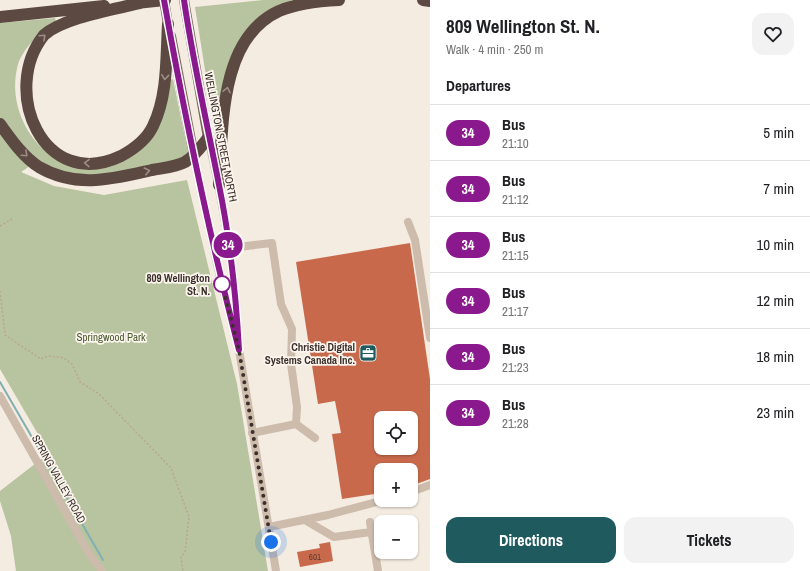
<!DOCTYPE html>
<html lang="en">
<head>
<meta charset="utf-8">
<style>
	:root { --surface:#fff; --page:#f2f2f2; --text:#202124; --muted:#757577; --line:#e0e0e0; --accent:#1f5a5e }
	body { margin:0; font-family:"Archivo Narrow",sans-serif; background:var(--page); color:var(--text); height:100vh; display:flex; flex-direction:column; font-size:15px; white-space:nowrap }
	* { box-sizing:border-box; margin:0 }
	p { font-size:13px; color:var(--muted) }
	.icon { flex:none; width:22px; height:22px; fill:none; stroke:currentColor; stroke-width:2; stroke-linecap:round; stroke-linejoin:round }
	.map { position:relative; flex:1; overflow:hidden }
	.side { display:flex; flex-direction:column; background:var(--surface); width:380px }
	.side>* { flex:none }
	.badge { padding:0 8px; border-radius:13px; font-size:14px; line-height:26px }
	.tools { position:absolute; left:374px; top:411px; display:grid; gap:8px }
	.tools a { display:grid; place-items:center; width:44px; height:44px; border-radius:8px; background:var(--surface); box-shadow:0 1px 3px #0004; font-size:20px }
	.you { position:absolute; width:20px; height:20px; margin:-10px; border:3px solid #fff; border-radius:50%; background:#1a73e8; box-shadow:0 0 0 6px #1a73e833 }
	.map>.badge { position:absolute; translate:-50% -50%; box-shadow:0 0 0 2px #fff }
	h2 { padding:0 16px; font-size:15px; line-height:36px }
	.round { display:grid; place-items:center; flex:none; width:42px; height:42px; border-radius:12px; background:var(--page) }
	.headline { display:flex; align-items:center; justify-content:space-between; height:68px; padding:0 16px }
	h1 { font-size:19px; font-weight:800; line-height:30px }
	.primary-button { display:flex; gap:8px; margin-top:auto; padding:8px 16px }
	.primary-button a { flex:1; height:46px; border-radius:12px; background:var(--accent); color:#fff; font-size:16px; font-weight:800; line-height:46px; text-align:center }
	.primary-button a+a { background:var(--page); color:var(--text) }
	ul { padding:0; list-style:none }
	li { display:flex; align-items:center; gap:12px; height:56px; padding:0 16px; border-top:1px solid var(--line) }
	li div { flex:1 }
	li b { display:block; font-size:15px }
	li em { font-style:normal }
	li .badge { min-width:44px; font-weight:700; text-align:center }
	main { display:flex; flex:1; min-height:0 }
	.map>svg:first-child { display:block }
	.green { fill:#b8c4a0 }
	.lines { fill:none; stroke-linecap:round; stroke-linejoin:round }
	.stream { stroke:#7fb0b2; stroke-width:2 }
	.building { fill:#c8694b; fill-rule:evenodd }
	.path { stroke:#b9a596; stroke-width:1.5; stroke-dasharray:2 2; stroke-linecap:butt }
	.minor { stroke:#cdbbac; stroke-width:8 }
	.major { stroke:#7d675c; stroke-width:10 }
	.highway { stroke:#5c4a42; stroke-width:12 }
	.major-bridge { stroke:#7d675c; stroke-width:10 }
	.oneway { stroke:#9c8e87 }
	.line-casing { stroke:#fff; stroke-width:9 }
	.line { stroke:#8b198e; stroke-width:6 }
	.walk { stroke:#3b302b; stroke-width:4; stroke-dasharray:0 7.2 }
	.stop-dot { fill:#fff; stroke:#8b198e; stroke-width:2 }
	.labels { text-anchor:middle; stroke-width:3.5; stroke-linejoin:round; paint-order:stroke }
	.number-label { font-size:9px; fill:#5e3e33 }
	.street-label { font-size:11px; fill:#3b302b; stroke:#fbf5ee }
	.stop-label { font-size:11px; font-weight:bold; fill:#3b302b; stroke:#fbf5ee; text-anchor:end }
	.park-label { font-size:11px; fill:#4a5a2e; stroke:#fbf5ee }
	.poi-label { font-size:11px; font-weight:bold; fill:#3b302b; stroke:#fbf5ee; text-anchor:end }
</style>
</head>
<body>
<main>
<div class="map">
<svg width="430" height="571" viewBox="0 0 430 571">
	<rect width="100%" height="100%" fill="#f4ebe1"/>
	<!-- green -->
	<path class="green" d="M263,0H291V3L252,27L219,122L213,120L195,7Z
		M55,18L56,22C40,33 27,44 19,61C0,119 54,186 114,164C121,161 133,157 138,151C141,147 143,139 145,134C153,117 160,99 168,81L173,79L188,152L182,157L173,161C129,172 77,189 37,160C25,152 10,130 0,118V23Z
		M0,133L30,166L21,172L54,186L104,195L187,180L237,384L268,571H16L11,536L0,501V491L49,453L0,369Z"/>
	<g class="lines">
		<!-- stream -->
		<path class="stream" d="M0,382L103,560"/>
	</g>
	<!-- building -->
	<path class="building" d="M410,243L430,379V479L411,486V470H381V493L342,499L332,434L341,433L335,401L318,404L296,262ZM381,418H411V448H381Z
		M330,542L333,561L300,567L297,552L320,548L319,544Z"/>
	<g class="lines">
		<!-- path -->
		<path class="path" d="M0,226L12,219
			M0,291L5,335L41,359L48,356L64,358L72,364L80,382L99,394L171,468L189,517L185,552L181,557L183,571"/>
		<!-- minor -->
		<path class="minor" d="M208,138C223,202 234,266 238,331
			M194,156L219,273L239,350L276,571
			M408,222L415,240L430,338
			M229,248L272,243L281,304L292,329L291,364L297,407L296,424
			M0,396L88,552L102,571
			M252,433L296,424L315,438
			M411,492L430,485
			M305,520L334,537L371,532
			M370,522L378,571
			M269,527L328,515L384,500"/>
		<!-- major -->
		<path class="major" d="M184,0L208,138
			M171,36L194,156"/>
		<!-- highway -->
		<path class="highway" d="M423,0L430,1
			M144,2C118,9 64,17 44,35C0,90 43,193 121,156C134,149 147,139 153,126C168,95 166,57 168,24
			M136,3L165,0
			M0,17L104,6
			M0,124C11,139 23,157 39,167C77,189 112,179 152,170C162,168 176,167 185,162C195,156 201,147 208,138
			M219,185C223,129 218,39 279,11C298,3 319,1 339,0"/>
		<!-- major-bridge -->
		<path class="major-bridge" d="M164,0L168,24"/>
	</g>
	<!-- one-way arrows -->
	<defs><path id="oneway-chevron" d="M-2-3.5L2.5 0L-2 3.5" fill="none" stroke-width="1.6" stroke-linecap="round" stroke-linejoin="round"/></defs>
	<g class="oneway">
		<use href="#oneway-chevron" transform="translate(43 37) rotate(-43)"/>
		<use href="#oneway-chevron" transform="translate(165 77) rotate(96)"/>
		<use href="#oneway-chevron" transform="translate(227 90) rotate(-78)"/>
		<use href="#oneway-chevron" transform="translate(25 154) rotate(43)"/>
		<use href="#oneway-chevron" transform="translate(87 163) rotate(-178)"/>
		<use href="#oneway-chevron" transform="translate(147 171) rotate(-13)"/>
	</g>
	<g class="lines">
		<!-- line casing -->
		<g class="line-casing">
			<path id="line" d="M164,0C185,118 209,234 239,350C236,295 230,239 219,185C207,123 193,62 184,0"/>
		</g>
		<!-- line -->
		<use href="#line" class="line"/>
		<!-- walk -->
		<path class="walk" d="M222,284L239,350L271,542"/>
	</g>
	<!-- icons -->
	<defs>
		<g id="office-square" transform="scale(0.9)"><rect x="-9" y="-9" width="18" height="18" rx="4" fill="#1f5a5e" stroke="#fbf5ee"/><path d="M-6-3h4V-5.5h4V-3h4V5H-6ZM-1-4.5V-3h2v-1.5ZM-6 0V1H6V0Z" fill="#fff"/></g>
	</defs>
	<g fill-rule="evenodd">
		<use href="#office-square" x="368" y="353"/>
	</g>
	<!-- markers -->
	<circle class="stop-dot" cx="222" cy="284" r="8"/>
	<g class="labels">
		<!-- number labels -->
		<g class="number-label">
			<text x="315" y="560">601</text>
		</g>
		<!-- street labels -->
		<g class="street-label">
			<text transform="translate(221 137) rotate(79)" y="4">WELLINGTON STREET NORTH</text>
			<text transform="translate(59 479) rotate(61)" y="4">SPRING VALLEY ROAD</text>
		</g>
		<!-- stop labels -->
		<g class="stop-label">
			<text x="210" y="282">809 Wellington<tspan x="210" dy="13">St. N.</tspan></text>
		</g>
		<!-- park labels -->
		<g class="park-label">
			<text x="111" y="341">Springwood Park</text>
		</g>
		<!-- poi labels -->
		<g class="poi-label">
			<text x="355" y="351">Christie Digital<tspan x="355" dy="13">Systems Canada Inc.</tspan></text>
		</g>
	</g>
</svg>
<div class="tools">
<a><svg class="icon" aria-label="locate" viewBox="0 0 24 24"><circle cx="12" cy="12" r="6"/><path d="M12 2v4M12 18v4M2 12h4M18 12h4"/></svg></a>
<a>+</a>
<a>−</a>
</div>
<div class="you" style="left:271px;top:542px"></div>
<b class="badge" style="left:228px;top:245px;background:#8b198e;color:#fff">34</b>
</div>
<section class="side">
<div class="headline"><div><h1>809 Wellington St. N.</h1><p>Walk · 4 min · 250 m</p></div><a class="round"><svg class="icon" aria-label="heart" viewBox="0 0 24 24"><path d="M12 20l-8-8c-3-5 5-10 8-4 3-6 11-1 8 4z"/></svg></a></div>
<h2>Departures</h2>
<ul>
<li><span class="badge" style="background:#8b198e;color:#fff">34</span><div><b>Bus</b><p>21:10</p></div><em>5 min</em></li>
<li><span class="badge" style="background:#8b198e;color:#fff">34</span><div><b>Bus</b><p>21:12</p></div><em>7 min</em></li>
<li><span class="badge" style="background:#8b198e;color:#fff">34</span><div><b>Bus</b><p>21:15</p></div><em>10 min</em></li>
<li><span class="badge" style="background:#8b198e;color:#fff">34</span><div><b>Bus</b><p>21:17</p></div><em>12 min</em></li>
<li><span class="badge" style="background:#8b198e;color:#fff">34</span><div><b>Bus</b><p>21:23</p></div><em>18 min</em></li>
<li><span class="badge" style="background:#8b198e;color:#fff">34</span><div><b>Bus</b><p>21:28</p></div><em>23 min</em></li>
</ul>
<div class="primary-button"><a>Directions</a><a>Tickets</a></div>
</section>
</main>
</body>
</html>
